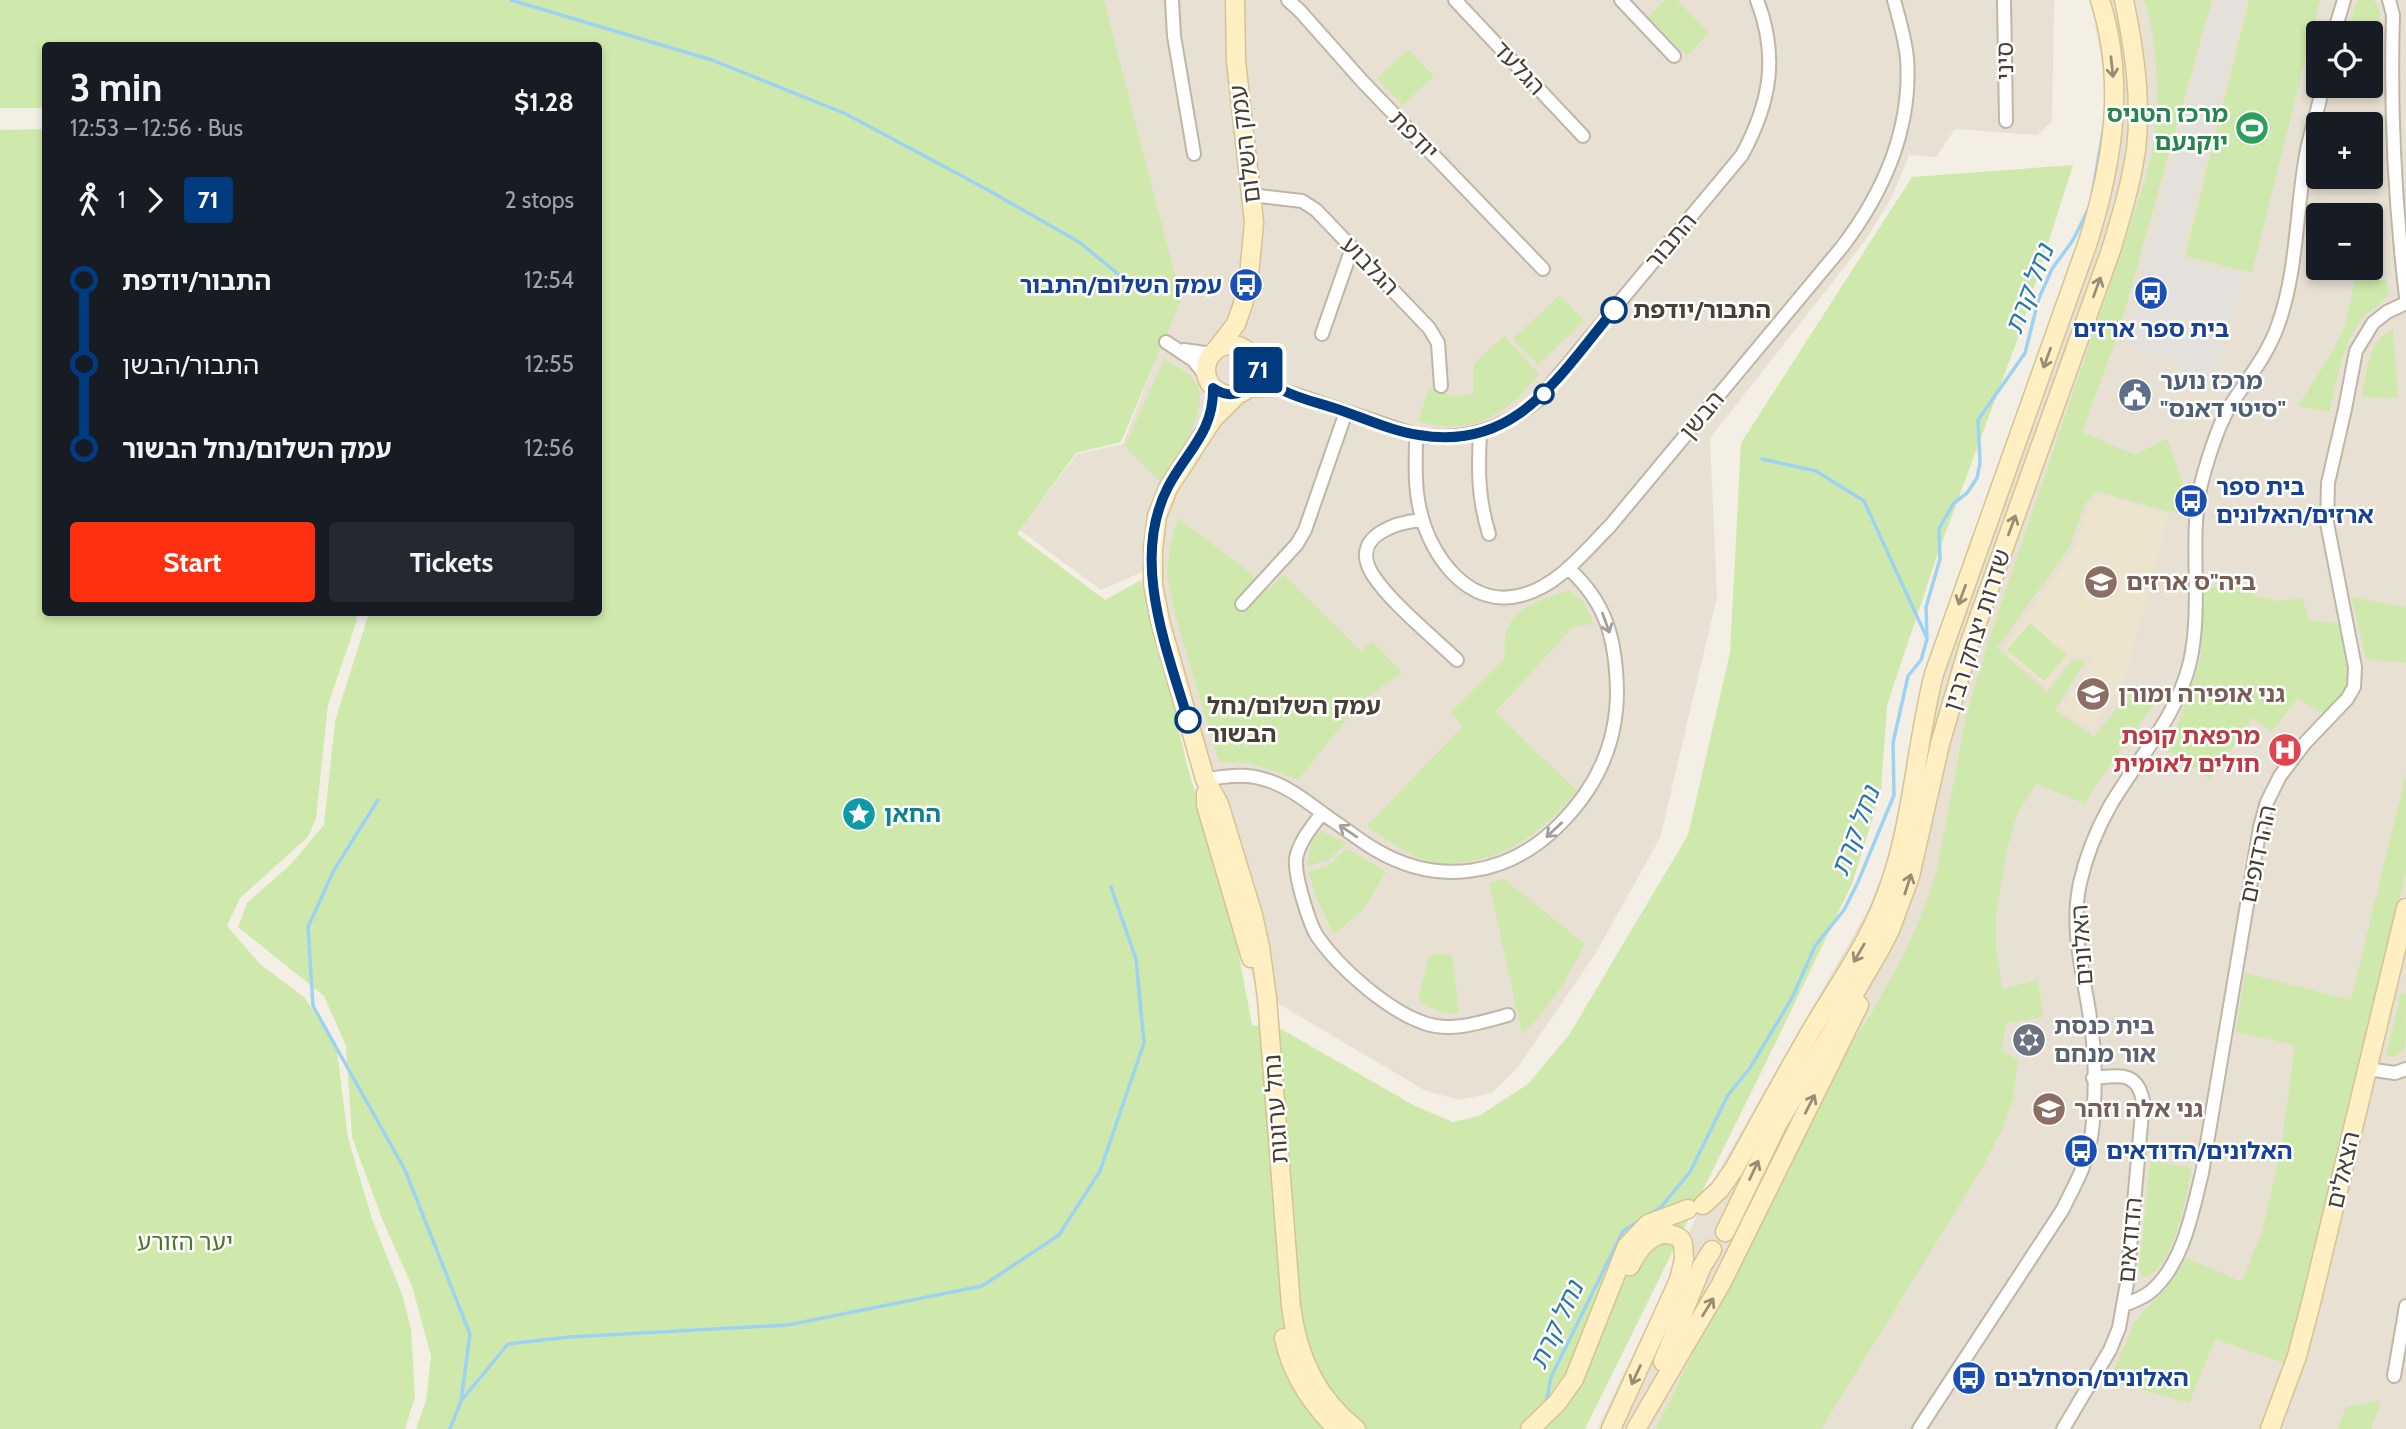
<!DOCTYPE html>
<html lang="en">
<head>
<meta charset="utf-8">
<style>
	:root { --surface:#171b24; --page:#242831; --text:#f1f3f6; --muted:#9ea1a6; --accent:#ff3010 }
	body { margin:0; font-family:Cabin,"Noto Sans Hebrew",sans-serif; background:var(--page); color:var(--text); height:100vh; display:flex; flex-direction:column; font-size:26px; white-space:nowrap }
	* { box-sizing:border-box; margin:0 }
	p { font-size:23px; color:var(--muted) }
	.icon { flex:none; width:38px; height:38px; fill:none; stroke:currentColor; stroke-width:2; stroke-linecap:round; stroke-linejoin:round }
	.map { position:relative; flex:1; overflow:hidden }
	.panel { position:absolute; left:42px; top:42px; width:560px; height:574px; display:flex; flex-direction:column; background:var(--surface); border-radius:7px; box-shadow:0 4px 10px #0003 }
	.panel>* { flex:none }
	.badge { padding:0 14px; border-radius:5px; font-size:24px; line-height:46px }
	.tools { position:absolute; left:2306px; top:21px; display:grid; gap:14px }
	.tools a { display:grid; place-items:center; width:77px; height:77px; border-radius:7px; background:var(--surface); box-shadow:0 4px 10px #0003; font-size:35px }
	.map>.badge { position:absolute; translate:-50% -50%; box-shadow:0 0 0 4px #fff }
	.legs { display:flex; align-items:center; gap:10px; height:77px; padding:0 28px; font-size:23px }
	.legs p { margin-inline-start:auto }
	.summary { display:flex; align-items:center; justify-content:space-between; height:119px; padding:0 28px }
	h1 { font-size:38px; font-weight:700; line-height:52px }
	.button { display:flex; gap:14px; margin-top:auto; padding:14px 28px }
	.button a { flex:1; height:80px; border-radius:7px; background:var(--accent); color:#fff; font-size:28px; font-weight:700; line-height:80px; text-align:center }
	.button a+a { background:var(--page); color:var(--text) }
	ul { padding:0 28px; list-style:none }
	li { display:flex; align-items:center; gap:24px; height:84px; font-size:26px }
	li i { display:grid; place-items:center; width:10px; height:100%; margin:0 9px; background:currentColor }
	li i::after { content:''; width:18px; height:18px; margin:-9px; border:5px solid; border-radius:50%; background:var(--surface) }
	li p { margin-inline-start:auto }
	li:first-child i { background:linear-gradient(#0000 50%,currentColor 0) }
	li:last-child i { background:linear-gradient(currentColor 50%,#0000 0) }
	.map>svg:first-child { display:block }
	.residential { fill:#e7e0d3; fill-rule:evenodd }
	.education { fill:#ede4ce }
	.green { fill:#cfe9ac }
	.parking { fill:#e4e1dd }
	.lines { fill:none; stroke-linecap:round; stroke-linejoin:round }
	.stream { stroke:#9ed2f3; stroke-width:3.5 }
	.street-casing { stroke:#bfb6a7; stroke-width:16 }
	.secondary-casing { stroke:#d5c393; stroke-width:21 }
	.street { stroke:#fff; stroke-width:12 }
	.secondary { stroke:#ffefc3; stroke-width:18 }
	.oneway { stroke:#998e74 }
	.oneway2 { stroke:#a29f9a }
	.line-1-casing { stroke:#fff; stroke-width:16 }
	.line-1 { stroke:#003b80; stroke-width:10 }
	.stop-1-dot { fill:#fff; stroke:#003b80; stroke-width:3.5 }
	.labels { text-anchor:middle; stroke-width:5; stroke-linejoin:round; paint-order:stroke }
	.street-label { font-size:24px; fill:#463f34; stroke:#fff }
	.leisure-label { font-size:24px; font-weight:bold; fill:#27864d; stroke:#fff; text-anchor:end }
	.transit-label { font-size:24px; font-weight:bold; fill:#164399; stroke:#fff; text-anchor:start }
	.stop-label { font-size:24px; font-weight:bold; fill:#463f34; stroke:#fff; text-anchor:start }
	.service-label { font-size:24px; font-weight:bold; fill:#4e5e75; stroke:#fff; text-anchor:start }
	.education-label { font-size:24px; font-weight:bold; fill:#785e54; stroke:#fff; text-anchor:start }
	.health-label { font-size:24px; font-weight:bold; fill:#be3a42; stroke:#fff; text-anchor:end }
	.culture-label { font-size:24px; font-weight:bold; fill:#0d838f; stroke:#fff; text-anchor:start }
	.worship-label { font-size:24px; font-weight:bold; fill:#5b616d; stroke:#fff; text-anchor:start }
	.park-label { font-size:24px; fill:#477926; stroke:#fff }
	.water-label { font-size:26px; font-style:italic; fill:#2978ad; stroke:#fff }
</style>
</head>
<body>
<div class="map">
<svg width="2406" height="1429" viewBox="0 0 2406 1429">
	<rect width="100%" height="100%" fill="#f3efe5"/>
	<!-- residential -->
	<path class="residential" d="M1101,0H2054L2052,121L2037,135L1955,129L1936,157L1909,155L1892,197L1865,241L1710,438L1717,597L1660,838L1594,956L1518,1067L1492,1093L1459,1100L1424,1090L1279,1004L1254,981L1193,770L1147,570L1101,590L1020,530L1077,454L1123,444L1179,300Z
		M2091,0H2406V1429H1597L1653,1313L1710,1186L1868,910L1888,859L1913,733L2102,166L2105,80ZM2319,33H2371V86H2319ZM2319,124H2371V177H2319ZM2319,215H2371V268H2319Z"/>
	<!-- education -->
	<path class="education" d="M2098,494L2169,514L2125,679L2092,730L2060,709L2094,659L2105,665L2092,656L2072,655L2047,687L2003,650L2076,546L2091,502Z"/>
	<!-- green -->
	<path class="green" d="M0,0H1104L1181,300L1121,442L1076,453L1017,534L1105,600L1141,580L1158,639L1187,765L1232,919L1252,1025L1281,1029L1417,1107L1453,1122L1479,1116L1528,1084L1569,1035L1688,835L1730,653L1741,443L1912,177L2073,165L2018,338L1938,553L1887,705L1881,791L1852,884L1778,1038L1585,1429H416L426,1401L431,1356L412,1286L382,1219L352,1137L346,1046L324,996L238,927L247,903L291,864L324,825L335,721L369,613L598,612V46H46L45,108H0Z
		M1665,0H1677L1709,33L1687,56L1648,17Z
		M2144,0H2212L2119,331L2082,432L2135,455L2167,439L2183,484L2177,514L2097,491L2086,502L2069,548L1997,648L2047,692L2074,659L2086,660L2055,710L2094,737L2134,686L2156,702L2097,783L2085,804L2037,784L2018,812L2008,845L1996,913V948L2002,989L2038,980L2043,1017L2006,1023L2002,1051L2018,1060L2013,1099L2002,1129L1981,1170L1821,1429H1656L1798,1139L1834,1070L1871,1014L1899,964L1921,917L1937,870L1966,717L1984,654L2137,205C2142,188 2149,170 2152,152C2159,104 2160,47 2144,0Z
		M2249,0H2320L2252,273L2185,256Z
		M2359,0H2374L2380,11L2378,51L2371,49V33H2349L2354,6Z
		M1408,49L1434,76L1403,105L1377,79Z
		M45,129L46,612L357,613L356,623L328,705L316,818L308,837L240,898L227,926L260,964L304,997L336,1043L348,1138L372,1219L402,1294L411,1329L415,1397L405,1429H0V130Z
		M2355,280H2387L2389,295C2377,306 2361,317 2354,331C2340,355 2336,386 2329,412L2298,406L2330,356L2345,326Z
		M1560,295L1584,321L1538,365L1513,339Z
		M2393,329L2398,399L2362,396C2367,370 2368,341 2393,329Z
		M1504,336L1539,374C1507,415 1471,437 1418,421L1429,388L1453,396L1473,394L1474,364Z
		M1164,359C1175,365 1188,371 1195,382C1214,408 1174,457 1160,481L1125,446Z
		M1178,518L1270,588L1284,575L1361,651L1372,641L1402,673L1360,702L1298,780L1250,763L1219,762L1176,618L1167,574L1170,545Z
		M2247,586L2254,596L2277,601L2302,598L2309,620L2339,624C2343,646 2356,678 2341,697C2336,703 2329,708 2324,714L2298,698L2272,731L2252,718L2211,780L2165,749L2178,724L2201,658L2203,587Z
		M1569,590L1583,601L1594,624L1573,627L1495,712L1577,791C1547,828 1504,862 1455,863C1448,864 1440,865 1433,863C1408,855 1388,841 1367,826L1463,726L1450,713L1505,658C1500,610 1531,604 1569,590Z
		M2351,597L2406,607V663L2366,659Z
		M2030,623L2067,655L2044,681L2007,650Z
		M2406,774V872L2304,1297L2284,1363L2215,1339L2189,1403L2110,1380L2134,1323L2145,1309L2166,1289L2187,1258L2242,1282L2262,1232L2281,1149L2295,1045L2236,1032L2245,973L2351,1000Z
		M1321,831L1347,843L1328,860L1307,866L1311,841Z
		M1347,849L1386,872L1363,909L1334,934L1319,904L1308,872L1328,866Z
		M1504,879L1585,944C1567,978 1551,1008 1522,1034L1489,883Z
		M1452,954L1459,1014C1444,1014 1431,1009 1418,1001L1429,955Z
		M2401,993L2406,995L2405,1048L2394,1057L2386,1056Z
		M2150,1161L2192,1168C2187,1193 2174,1273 2143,1277L2139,1271Z
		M2381,1400L2371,1429H2338L2346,1407Z"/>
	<!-- parking -->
	<path class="parking" d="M2216,0H2245L2178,258L2243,275L2215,382L2179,373L2182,361L2125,347Z"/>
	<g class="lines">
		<!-- stream -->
		<path class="stream" d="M511,0L712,60L846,114L988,190L1079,242L1122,277
			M2092,195L2104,127
			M1762,459L1816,471L1864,501L1926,636
			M378,800L334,870L308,927L313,1006L405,1170L470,1334L461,1401
			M1546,1403L1551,1377L1623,1231L1661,1207L1690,1172L1728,1095L1750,1068L1792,998L1815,946L1844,910L1858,882L1894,795L1893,743L1908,676L1921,660L1927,639L1926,607L1940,559L1939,529L1953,504L1967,493L1977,478L1980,463L1978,420L2025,353L2039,298L2052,269L2073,240L2090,206
			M450,1429L461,1401L508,1344L569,1337L788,1325L982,1286L1059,1235L1100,1171L1144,1043L1136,959L1111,887"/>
		<!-- street casing -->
		<g class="street-casing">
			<path id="street" d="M1172,0L1174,36L1194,154
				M1288,0L1300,11L1363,82L1543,269
				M1455,0L1583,136
				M1621,0L1674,56
				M2004,0L2006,121
				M2389,0L2393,15C2390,109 2395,204 2406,297
				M2334,33L2344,0
				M1251,195L1302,201L1316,210L1429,328L1438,343L1441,386
				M1322,334L1352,248
				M1166,342L1193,360L1207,377
				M1184,350L1212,354
				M1255,364L1260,374L1279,389L1416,435C1464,442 1502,430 1539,399L1742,155C1770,103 1779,57 1757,0
				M1245,390L1276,389
				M1480,433C1478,471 1478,498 1489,534
				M1416,435C1416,460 1414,485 1420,510C1430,556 1469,610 1522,595C1558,586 1585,551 1610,526L1842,247C1883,193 1912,128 1907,58C1905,38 1899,19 1894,0
				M1422,520C1398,522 1352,535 1370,570C1384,597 1433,637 1457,660
				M1242,604L1297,544L1305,530L1346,412
				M1205,779C1225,777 1244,773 1263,779C1288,785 1311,805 1332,820C1346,829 1360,841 1376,850C1439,887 1509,876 1560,824C1596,788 1617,743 1617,691C1616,640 1607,603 1568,568
				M1322,813C1312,827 1299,841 1296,859C1295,872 1299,884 1302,896C1306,909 1310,925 1317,936C1339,968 1387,1010 1424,1023C1452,1033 1481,1022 1508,1015
				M2367,1069L2395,1073L2406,1069
				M2124,1305C2132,1302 2142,1298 2149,1293C2183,1266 2192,1213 2202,1173L2260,827L2267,802L2280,776L2305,743L2347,699L2354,687L2355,667L2327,523L2328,483L2345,409L2356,351L2373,323L2387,312L2406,303
				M2394,1376L2406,1306
				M1919,1429L2063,1209C2073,1188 2086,1166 2090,1143C2095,1119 2096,1067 2093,1042C2089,989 2068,937 2080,883C2086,856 2096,831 2110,806C2138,758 2177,717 2190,662C2204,599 2186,534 2204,473C2210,452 2217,430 2227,411C2244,383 2267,357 2278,325C2297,272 2296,215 2305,161C2309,135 2318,111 2323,86
				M2063,1429L2110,1350L2119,1328L2127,1283L2143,1101C2137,1070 2118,1076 2093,1078"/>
		</g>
		<!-- secondary casing -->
		<g class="secondary-casing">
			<path id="secondary" d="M1206 370a25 25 0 1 1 50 0a25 25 0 1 1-50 0Z
				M1216,350L1236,324L1243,304L1249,276L1254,222L1236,61L1235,0
				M1238,394L1213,419L1168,488L1157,516L1153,550V584L1160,621L1205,779L1219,804L1253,915L1260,947L1267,998L1291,1306C1297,1355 1316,1398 1356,1429
				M1206,793V805L1251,958
				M1703,1205L1720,1189L1734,1169C1761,1120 1787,1072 1815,1024C1840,983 1868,943 1885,898C1913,827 1915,748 1934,674L2088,242C2113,162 2126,82 2100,0
				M1725,1232L1777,1125L1878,953L1890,930L1910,876L1940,744L1969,645L2111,250C2121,217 2131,184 2136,150C2142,100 2134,49 2124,0
				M1630,1266C1639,1247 1658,1223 1681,1239
				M1284,1338C1291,1372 1309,1400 1333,1425
				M1663,1362L1702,1266L1712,1250
				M1530,1429L1557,1403L1574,1379L1627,1246L1648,1224L1688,1209
				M1611,1429L1679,1280L1684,1259L1683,1243
				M1636,1429L1721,1284L1859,1005
				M2270,1429L2297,1356L2312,1299L2406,908"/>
		</g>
		<!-- street -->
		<use href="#street" class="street"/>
		<!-- secondary -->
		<use href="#secondary" class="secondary"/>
	</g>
	<!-- one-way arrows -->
	<defs><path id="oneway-shaft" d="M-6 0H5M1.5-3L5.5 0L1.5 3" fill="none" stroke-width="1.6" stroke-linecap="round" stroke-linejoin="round" transform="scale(1.75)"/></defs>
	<g class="oneway">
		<use href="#oneway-shaft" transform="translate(2112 67) rotate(84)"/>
		<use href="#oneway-shaft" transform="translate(2097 287) rotate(-70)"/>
		<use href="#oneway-shaft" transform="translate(2047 358) rotate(110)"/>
		<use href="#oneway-shaft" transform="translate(2012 525) rotate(-70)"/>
		<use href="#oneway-shaft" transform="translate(1962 595) rotate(110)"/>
		<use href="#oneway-shaft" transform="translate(1908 884) rotate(-72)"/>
		<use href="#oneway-shaft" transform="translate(1859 953) rotate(120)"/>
		<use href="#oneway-shaft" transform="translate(1810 1104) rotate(-63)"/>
		<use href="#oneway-shaft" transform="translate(1754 1170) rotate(-65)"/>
		<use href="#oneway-shaft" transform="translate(1708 1307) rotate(-58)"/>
		<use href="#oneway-shaft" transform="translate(1636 1375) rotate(115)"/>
	</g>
	<g class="oneway2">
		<use href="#oneway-shaft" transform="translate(1606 623) rotate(70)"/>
		<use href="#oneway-shaft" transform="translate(1554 830) rotate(137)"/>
		<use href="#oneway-shaft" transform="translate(1348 831) rotate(-146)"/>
	</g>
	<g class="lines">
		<!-- line-1 casing -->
		<g class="line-1-casing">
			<path id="line-1" d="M1188,720C1167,649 1130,560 1168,487C1187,451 1214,432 1213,388C1234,403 1257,389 1255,364C1271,394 1307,399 1337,409C1364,418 1391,431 1419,435C1517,452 1559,375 1614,310"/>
		</g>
		<!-- line-1 -->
		<use href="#line-1" class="line-1"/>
	</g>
	<!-- icons -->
	<defs>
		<g id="stadium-disc" transform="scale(1.75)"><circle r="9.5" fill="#2e9e5b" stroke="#fff"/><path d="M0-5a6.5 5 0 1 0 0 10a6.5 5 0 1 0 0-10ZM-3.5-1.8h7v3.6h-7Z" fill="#fff"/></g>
		<g id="bus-disc" transform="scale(1.75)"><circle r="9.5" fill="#1a4fb4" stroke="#fff"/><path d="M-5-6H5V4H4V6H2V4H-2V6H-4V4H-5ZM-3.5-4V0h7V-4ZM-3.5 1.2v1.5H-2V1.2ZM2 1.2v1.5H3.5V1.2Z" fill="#fff"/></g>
		<g id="civic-disc" transform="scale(1.75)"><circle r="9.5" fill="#5c6f8a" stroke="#fff"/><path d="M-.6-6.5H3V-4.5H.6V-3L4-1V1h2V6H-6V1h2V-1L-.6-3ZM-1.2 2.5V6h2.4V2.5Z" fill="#fff"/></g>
		<g id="school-disc" transform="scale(1.75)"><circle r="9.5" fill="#8d6e63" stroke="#fff"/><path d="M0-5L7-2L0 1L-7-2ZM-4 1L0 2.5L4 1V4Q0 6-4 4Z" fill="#fff"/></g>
		<g id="hospital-disc" transform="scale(1.75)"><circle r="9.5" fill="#e0444e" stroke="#fff"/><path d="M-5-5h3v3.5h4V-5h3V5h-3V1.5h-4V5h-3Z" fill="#fff"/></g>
		<g id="sight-disc" transform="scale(1.75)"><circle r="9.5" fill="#0f9aa8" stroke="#fff"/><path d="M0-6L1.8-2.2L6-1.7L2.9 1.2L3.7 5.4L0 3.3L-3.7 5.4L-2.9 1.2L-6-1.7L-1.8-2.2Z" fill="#fff"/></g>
		<g id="synagogue-disc" transform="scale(1.75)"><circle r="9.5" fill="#6b7280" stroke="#fff"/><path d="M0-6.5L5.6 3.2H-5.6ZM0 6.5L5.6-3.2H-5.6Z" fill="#fff"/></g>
	</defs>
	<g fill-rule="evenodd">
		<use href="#stadium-disc" x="2252" y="128"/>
		<use href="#bus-disc" x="1246" y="285"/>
		<use href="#bus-disc" x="2151" y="293"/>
		<use href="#civic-disc" x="2135" y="395"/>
		<use href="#bus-disc" x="2191" y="501"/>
		<use href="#school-disc" x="2101" y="582"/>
		<use href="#school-disc" x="2093" y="694"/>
		<use href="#hospital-disc" x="2285" y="750"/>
		<use href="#sight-disc" x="859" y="814"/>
		<use href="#synagogue-disc" x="2029" y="1040"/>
		<use href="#school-disc" x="2049" y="1109"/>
		<use href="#bus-disc" x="2081" y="1151"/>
		<use href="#bus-disc" x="1969" y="1378"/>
	</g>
	<!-- markers -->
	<g class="stop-1-dot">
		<circle cx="1614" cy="310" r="12"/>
		<circle cx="1544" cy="394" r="9"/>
		<circle cx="1188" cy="720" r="12"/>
	</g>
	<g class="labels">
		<!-- street labels -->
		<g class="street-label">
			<text transform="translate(2005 61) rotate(-91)" y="8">סיני</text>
			<text transform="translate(1519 68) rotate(47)" y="8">הגלעד</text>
			<text transform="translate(1414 135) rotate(46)" y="8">יודפת</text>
			<text transform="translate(1245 144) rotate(-97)" y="8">עמק השלום</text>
			<text transform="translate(1671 241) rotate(-50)" y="8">התבור</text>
			<text transform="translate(1370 266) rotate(46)" y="8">הגלבוע</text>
			<text transform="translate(1702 415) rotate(-50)" y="8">הבשן</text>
			<text transform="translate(1977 630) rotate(-72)" y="8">שדרות יצחק רבין</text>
			<text transform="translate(2258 854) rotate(-78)" y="8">ההרדופים</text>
			<text transform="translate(2082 945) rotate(-94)" y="8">האלונים</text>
			<text transform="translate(1276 1109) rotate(-94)" y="8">נחל ערוגות</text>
			<text transform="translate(2343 1170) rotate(-77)" y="8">הצאלים</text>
			<text transform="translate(2130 1240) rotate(-85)" y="8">הדודאים</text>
		</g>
		<!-- leisure labels -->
		<g class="leisure-label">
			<text x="2228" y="122">מרכז הטניס<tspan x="2228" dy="28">יוקנעם</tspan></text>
		</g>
		<!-- transit labels -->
		<g class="transit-label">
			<text x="1222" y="293" text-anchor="end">עמק השלום/התבור</text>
			<text x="2151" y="337" text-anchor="middle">בית ספר ארזים</text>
			<text x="2216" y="495">בית ספר<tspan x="2216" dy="28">ארזים/האלונים</tspan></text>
			<text x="2106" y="1159">האלונים/הדודאים</text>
			<text x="1994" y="1386">האלונים/הסחלבים</text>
		</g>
		<!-- stop labels -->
		<g class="stop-label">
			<text x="1633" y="318">התבור/יודפת</text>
			<text x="1207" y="714">עמק השלום/נחל<tspan x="1207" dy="28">הבשור</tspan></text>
		</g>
		<!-- service labels -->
		<g class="service-label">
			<text x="2160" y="389">מרכז נוער<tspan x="2160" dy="28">"סיטי דאנס"</tspan></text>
		</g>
		<!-- education labels -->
		<g class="education-label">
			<text x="2126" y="590">ביה"ס ארזים</text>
			<text x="2118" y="702">גני אופירה ומורן</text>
			<text x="2074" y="1117">גני אלה וזהר</text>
		</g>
		<!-- health labels -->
		<g class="health-label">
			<text x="2260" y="744">מרפאת קופת<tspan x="2260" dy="28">חולים לאומית</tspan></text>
		</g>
		<!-- culture labels -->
		<g class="culture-label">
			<text x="884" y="822">החאן</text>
		</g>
		<!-- worship labels -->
		<g class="worship-label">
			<text x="2054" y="1034">בית כנסת<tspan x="2054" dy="28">אור מנחם</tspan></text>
		</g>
		<!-- park labels -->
		<g class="park-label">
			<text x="185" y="1250">יער הזורע</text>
		</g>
		<!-- water labels -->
		<g class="water-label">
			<text transform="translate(2029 289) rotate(-69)" y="9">נחל קרת</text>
			<text transform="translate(1855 831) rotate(-69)" y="9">נחל קרת</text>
			<text transform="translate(1556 1325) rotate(-65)" y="9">נחל קרת</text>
		</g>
	</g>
</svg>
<div class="tools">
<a><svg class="icon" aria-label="locate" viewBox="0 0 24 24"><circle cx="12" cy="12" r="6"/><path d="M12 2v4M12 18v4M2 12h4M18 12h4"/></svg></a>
<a>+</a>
<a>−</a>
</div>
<b class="badge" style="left:1258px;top:370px;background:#003b80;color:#fff">71</b>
<section class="panel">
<div class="summary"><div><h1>3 min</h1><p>12:53 – 12:56 · Bus</p></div><b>$1.28</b></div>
<div class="legs"><svg class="icon" aria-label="walk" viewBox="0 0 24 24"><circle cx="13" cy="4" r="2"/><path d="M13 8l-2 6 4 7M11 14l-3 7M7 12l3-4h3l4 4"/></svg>1<svg class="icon" aria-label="forward" viewBox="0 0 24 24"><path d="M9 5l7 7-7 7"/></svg><b class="badge" style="background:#003b80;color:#fff">71</b><p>2 stops</p></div>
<ul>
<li><i style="color:#003b80"></i><b>התבור/יודפת</b><p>12:54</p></li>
<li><i style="color:#003b80"></i><span>התבור/הבשן</span><p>12:55</p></li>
<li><i style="color:#003b80"></i><b>עמק השלום/נחל הבשור</b><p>12:56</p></li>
</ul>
<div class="button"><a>Start</a><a>Tickets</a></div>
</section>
</div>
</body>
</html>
